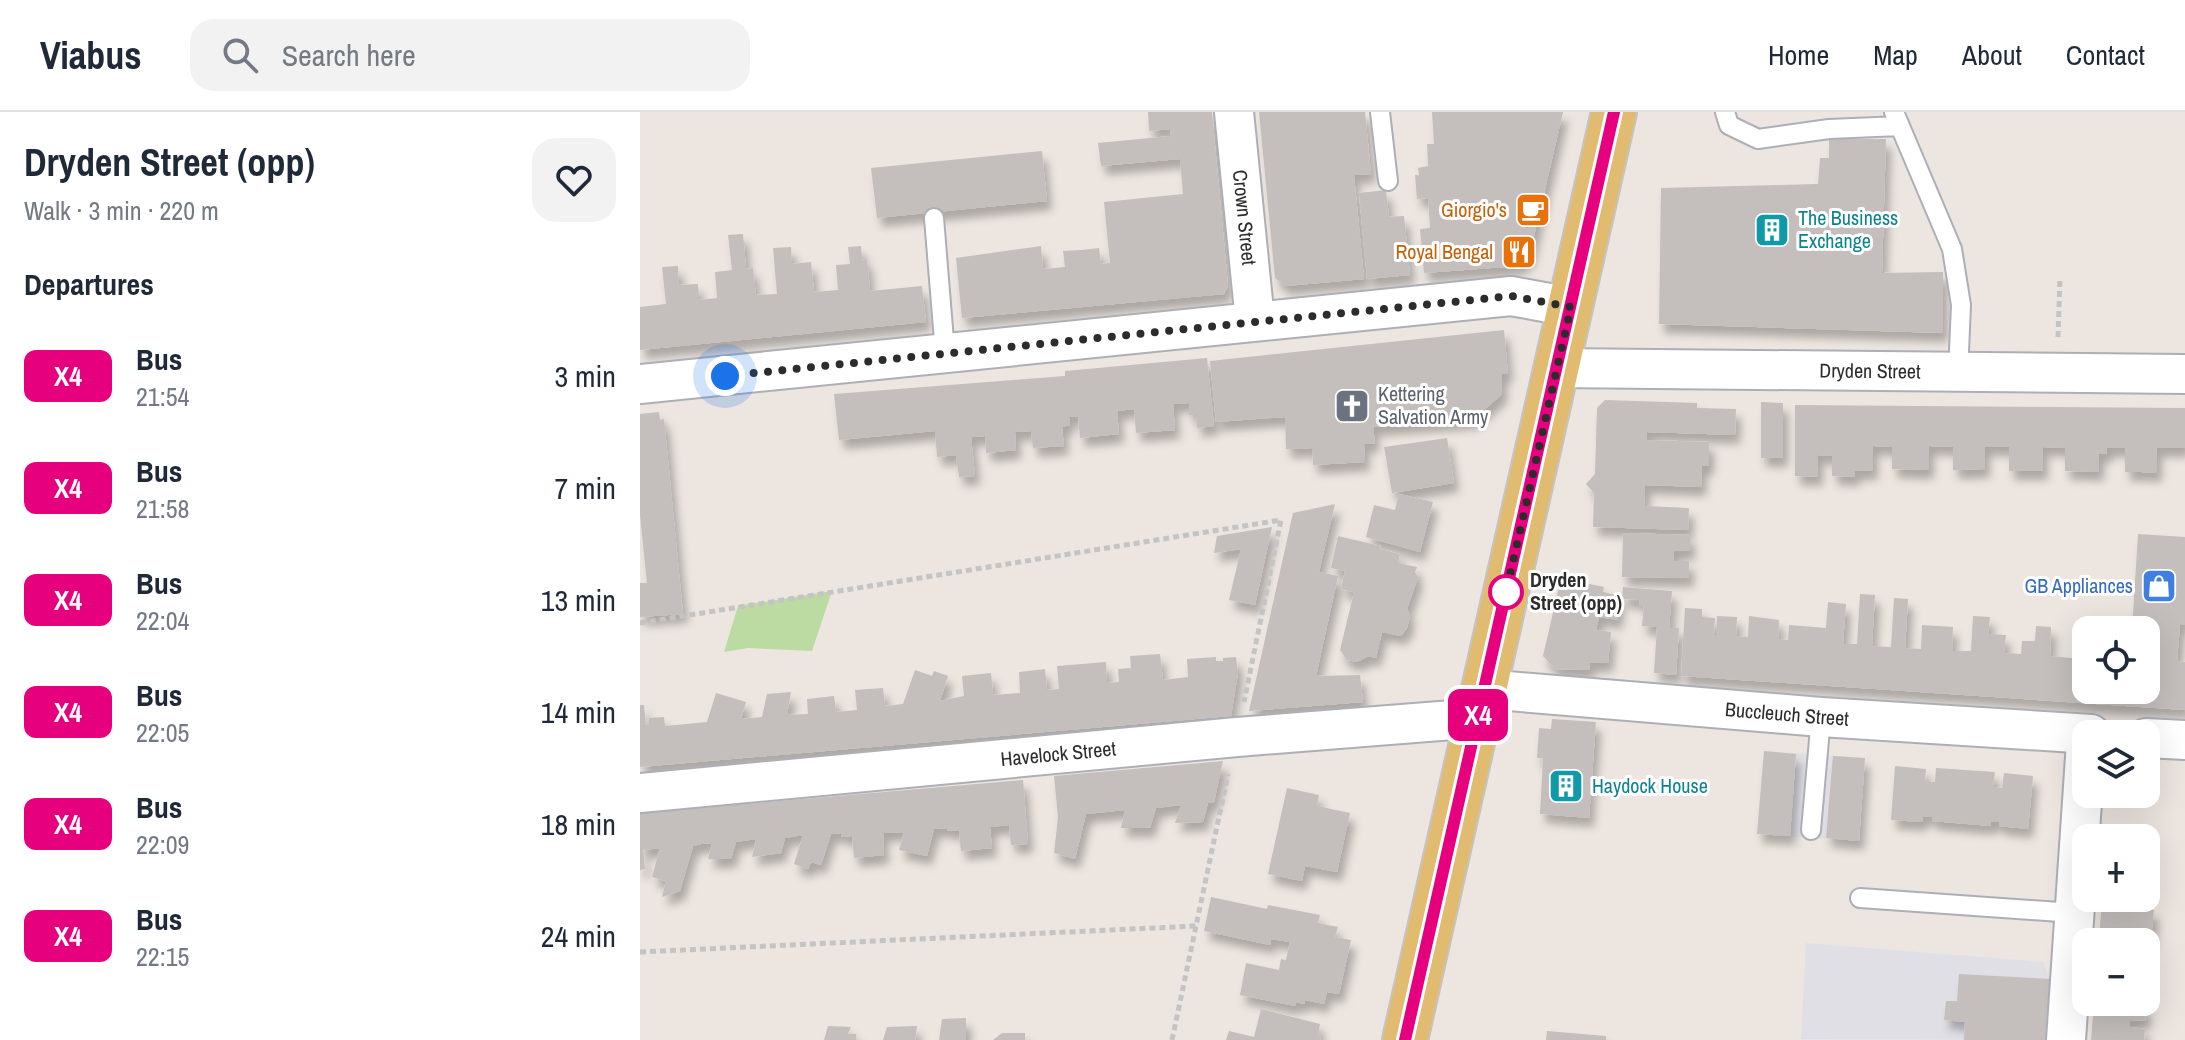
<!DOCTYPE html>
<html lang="en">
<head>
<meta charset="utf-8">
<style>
	:root { --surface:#fff; --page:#f2f2f3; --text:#1f2937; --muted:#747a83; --line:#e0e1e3 }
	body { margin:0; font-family:"Archivo Narrow",sans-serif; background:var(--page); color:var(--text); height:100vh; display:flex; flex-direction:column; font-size:30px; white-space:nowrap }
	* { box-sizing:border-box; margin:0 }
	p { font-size:26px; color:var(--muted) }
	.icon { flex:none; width:44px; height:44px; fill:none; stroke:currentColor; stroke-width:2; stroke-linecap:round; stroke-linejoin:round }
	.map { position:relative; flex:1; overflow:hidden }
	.side { display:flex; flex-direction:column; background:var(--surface); width:640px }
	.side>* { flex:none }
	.badge { padding:0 16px; border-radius:12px; font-size:28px; line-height:52px }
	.buttons { position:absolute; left:1432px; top:504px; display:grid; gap:16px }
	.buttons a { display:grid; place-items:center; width:88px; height:88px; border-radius:16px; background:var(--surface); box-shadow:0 8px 32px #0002; font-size:40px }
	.you { position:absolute; width:40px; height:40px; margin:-20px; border:6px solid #fff; border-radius:50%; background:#1a73e8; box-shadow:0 0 0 12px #1a73e833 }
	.map>.badge { position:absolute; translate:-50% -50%; box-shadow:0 0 0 4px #fff }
	h2 { padding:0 24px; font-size:30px; line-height:72px }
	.round { display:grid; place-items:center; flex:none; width:84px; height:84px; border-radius:24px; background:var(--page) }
	.headline { display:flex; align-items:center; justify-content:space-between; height:136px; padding:0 24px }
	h1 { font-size:38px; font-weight:700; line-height:60px }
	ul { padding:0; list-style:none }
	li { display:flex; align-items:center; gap:24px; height:112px; padding:0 24px }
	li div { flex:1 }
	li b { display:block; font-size:30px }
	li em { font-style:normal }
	li .badge { min-width:88px; font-weight:700; text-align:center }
	header { display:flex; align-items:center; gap:48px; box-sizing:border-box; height:112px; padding:0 40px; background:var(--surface); border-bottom:2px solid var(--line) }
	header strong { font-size:38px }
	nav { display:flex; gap:44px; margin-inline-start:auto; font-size:28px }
	.search { width:560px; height:72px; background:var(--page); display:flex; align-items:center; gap:20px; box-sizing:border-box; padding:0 28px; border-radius:24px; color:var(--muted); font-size:30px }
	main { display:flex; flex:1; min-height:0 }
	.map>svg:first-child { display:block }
	.industrial { fill:#e0dfe5 }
	.green { fill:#bcdba3 }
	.building { fill:#c4bfbc; filter:url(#shadow) }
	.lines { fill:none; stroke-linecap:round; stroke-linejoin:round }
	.service-casing { stroke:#acafb6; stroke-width:22 }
	.minor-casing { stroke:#acafb6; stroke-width:42 }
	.primary-casing { stroke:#c4c4c4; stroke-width:48 }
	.path { stroke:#c4c4c4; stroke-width:5; stroke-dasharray:6 4; stroke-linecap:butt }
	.service { stroke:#fff; stroke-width:18 }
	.minor { stroke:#fff; stroke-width:38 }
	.primary { stroke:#e1bb70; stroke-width:44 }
	.line-casing { stroke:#fff; stroke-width:18 }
	.line { stroke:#e6007e; stroke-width:12 }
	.walk { stroke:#2c2c2c; stroke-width:8; stroke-dasharray:0 14.4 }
	.stop-dot { fill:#fff; stroke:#e6007e; stroke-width:4 }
	.labels { text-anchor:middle; stroke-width:6; stroke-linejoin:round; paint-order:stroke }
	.food-label { font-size:20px; fill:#c56008; stroke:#fff; text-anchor:end }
	.street-label { font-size:20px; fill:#2c2c2c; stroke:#fff }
	.culture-label { font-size:20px; fill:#0d838f; stroke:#fff; text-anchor:start }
	.worship-label { font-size:20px; fill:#5b616d; stroke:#fff; text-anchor:start }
	.stop-label { font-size:20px; font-weight:bold; fill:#2c2c2c; stroke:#fff; text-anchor:start }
	.shop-label { font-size:20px; fill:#366cbe; stroke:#fff; text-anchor:end }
</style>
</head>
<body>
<header>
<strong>Viabus</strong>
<div class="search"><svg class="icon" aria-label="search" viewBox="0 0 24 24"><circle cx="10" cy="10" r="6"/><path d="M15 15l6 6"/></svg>Search here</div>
<nav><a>Home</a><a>Map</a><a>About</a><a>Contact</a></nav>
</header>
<main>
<section class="side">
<div class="headline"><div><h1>Dryden Street (opp)</h1><p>Walk · 3 min · 220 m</p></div><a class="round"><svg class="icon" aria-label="heart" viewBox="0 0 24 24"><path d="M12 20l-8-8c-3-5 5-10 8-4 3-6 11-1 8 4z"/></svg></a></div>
<h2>Departures</h2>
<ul>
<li><span class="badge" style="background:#e6007e;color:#fff">X4</span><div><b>Bus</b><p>21:54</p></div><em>3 min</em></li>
<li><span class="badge" style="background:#e6007e;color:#fff">X4</span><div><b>Bus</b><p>21:58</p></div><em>7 min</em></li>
<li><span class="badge" style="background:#e6007e;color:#fff">X4</span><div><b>Bus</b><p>22:04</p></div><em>13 min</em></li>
<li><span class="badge" style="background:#e6007e;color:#fff">X4</span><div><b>Bus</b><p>22:05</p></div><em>14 min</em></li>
<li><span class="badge" style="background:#e6007e;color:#fff">X4</span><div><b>Bus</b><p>22:09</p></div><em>18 min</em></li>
<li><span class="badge" style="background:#e6007e;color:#fff">X4</span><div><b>Bus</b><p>22:15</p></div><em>24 min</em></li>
</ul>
</section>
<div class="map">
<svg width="1545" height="928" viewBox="0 0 1545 928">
	<defs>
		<filter id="shadow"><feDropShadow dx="5" dy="9" stdDeviation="4" flood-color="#0004"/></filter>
	</defs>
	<rect width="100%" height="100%" fill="#ece5e0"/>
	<!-- industrial -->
	<path class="industrial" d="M1124,639L1225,646L1219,729L1117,722Z
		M1166,831L1403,850L1410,867L1406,928L1161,927Z"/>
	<!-- green -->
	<path class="green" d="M192,479L172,539L108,536L84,540L98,494Z"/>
	<!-- building -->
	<path class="building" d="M508,0H572L588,174L584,182L322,206L316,146L401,134L403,157L425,155L423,139L441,138L459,136L461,152L470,151L464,90L543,82L540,47L461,54L458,31L531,24L530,17L509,19Z
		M619,0H725L731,62L714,63L724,167L646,174L635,166Z
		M792,0H923L889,146L878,154L784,161L780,117L790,116L788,86L777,87L775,63H779L778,56L788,54L787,32H794Z
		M1189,27H1246L1242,161L1303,160V221L1019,212L1021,76L1178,72L1180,46H1189Z
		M402,39L407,89L237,106L231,56Z
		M746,78L749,105L764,104L770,163L727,167L719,81Z
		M103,122L106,157L113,156L116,183L137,182L133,136L151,135L152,152L171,150L174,180L198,178L196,153L210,152L208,135L221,134L222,148L227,147L230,179L282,174L286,210L0,238V195L26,192L22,155L38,154L39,173L58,172L59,188L77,186L75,160L92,158L88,123Z
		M864,218L868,262H862V282L833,308L733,315L735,331L724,332L725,350L673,353L672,336L646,337L645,305L576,310L570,249Z
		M567,246L574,314L557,316L556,303H549V291L533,292L535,318L496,321L494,297L477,299L479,322L440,326L438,304L429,305L430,313L422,315L424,334L393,336L391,319L375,320L376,338L346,341L345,324L331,325L335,364L319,365L316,343L297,345L295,319L199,328L194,282L425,264V259Z
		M965,288L1057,291V296L1096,297L1095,323L1007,320V328L1069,330V354H1062L1061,375L1005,373V394L1049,396L1048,418L953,415L954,381L946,372L955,362L957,296Z
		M1121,290L1143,291V346H1121Z
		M1155,293L1545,296V336H1517V361L1501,360H1485V336H1467V342H1459V360L1425,359V336L1403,335V359H1369V335H1345V357L1313,358V335L1289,334V358L1252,357V335L1233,334V359H1215V365L1192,364V344L1178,343V365L1155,364Z
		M19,300L20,308L24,307L43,502L0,505V471H7L0,403V302Z
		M807,326L814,371L752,381L744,335Z
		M759,382L793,390L780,440L726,425L734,393L755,398Z
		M695,392L679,460L698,464L676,564L720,563L723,590L609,599L653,401Z
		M632,415L615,493L589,488L601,437L574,441L577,424Z
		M983,421L1050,423V439H1034L1033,449H1049V466L982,465Z
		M1498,422L1545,425V513H1540L1537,549L1545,550V598L1041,564L1045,496L1062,497V505L1075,506L1074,523H1076L1077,504L1097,505L1096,524L1108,525L1109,504L1139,508L1138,527L1148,528L1149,513L1186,516L1188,490L1206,492L1203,532H1217L1220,482L1235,483L1232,534L1251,535L1254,486L1268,487L1265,536L1281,537L1282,513L1313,515L1312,539H1331L1333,504L1350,505L1348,522L1366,523L1364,541L1381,542L1382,529H1395L1396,514L1411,515L1410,544L1442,547V539H1446V578H1506V518H1492Z
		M698,424L741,434L740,437L760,442L758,451L777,455L775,460L778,465L767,497L770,504L767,516L761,524L742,520L736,546L728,544L717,550L707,548L700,538L714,480L701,477L705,459L691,456Z
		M921,466L964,475L963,480L980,484L977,508L959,505L956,518L971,520L968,551H950L949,558L915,557L903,544Z
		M983,475L1032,479L1029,516H1039L1036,563L1014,561L1017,515L1002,514L1004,494H999L1000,488L982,487Z
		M520,542L523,568L548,565L547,547L576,545V549H583V546L596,545L598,561L591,604L0,655V593H4L6,613H9V606L24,605L25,614L67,610L76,581L106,590L101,607L122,605L127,582L151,580L147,603L168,602L167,587L194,584L196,600L217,598L215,578L243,576L245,594L263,592L275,558L292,564L294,559L308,564L300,589L324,584L322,564L351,561L353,583L380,581L379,560L405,557L407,578L419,577L417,554L466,550L467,571L479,570L478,557L491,556L490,544Z
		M912,607L956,610L949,706L900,702L903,646H897L899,616L911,617Z
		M1124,639L1156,642L1150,724L1117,722Z
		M1193,644L1225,646L1219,729L1186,726Z
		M583,649L574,690L568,691L563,710L535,711L541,693L516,696L510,716H481L485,698L446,702L435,747L414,741L418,705L414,664Z
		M1255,654L1286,657L1285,669L1295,670L1296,656L1355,660L1353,675L1362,676L1364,661L1393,664L1388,717L1359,714V710H1351V714L1292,709V705L1283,704L1282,710L1251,708Z
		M383,668L388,732L371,733L369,713L350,715L352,736L321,739L319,718L307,719V716L294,717L287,744L259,738L264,720L243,721L244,743L214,746L212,724L201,725V721L191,722L181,753L171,750L168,757L154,752L163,723L145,726L141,741L112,745L116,727L96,730L91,747H68L72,731L61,732L53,734L40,779L22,785L26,769L12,765L20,736L3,738L5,757L0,758V701Z
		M647,676L679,683L677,694L710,701L697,760L665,754L662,769L628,762Z
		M571,785L627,797L628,793L680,803L678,811L698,815L695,825L711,828L699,882L687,880L684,892L665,888L664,892L656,890L655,894L600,883L606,851L639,858L641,847L646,848L650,830L631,827L630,833L564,819Z
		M1462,786H1499V797L1514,798L1511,827L1459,830Z
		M1319,862L1410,867L1406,928H1324L1325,910L1304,908L1306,889H1317Z
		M1454,890L1506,893L1505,909L1490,908V915L1505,917L1504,928H1451Z
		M621,897L680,912L678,923L681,924L680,928H586L589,919L614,925Z
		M326,906V928H299L302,907Z
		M188,914L211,915L208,922H216V928H184Z
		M277,914L275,928H243L247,915Z
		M907,919L966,924V928H906Z
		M362,921H385V928H353Z"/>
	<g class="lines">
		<!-- service casing -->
		<g class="service-casing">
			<path id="service" d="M740,0L748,69
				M1085,0L1089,13L1118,27L1189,17L1260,14
				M1254,0L1312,137L1321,193L1318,262
				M294,106L305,241
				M1171,718L1181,605
				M1220,786L1434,801"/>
		</g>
		<!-- minor casing -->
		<g class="minor-casing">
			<g id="minor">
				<path id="s1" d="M594,0L615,209"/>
				<path id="s2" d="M916,256L1545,262"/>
				<path d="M0,272L871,184L931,195"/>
				<path id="s3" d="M844,577L1181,605L1451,622"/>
				<path d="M1506,626L1545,628"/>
				<path id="s4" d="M0,681L597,625L838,606"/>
				<path d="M1426,928L1446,630"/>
			</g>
		</g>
		<!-- primary casing -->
		<g class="primary-casing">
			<path id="primary" d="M765,928L974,0"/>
		</g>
		<!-- path -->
		<path class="path" d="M1418,225L1420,165
			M0,511L641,408L604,590
			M0,840L556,814
			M532,928L588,662"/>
		<!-- service -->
		<use href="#service" class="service"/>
		<!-- minor -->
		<use href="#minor" class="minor"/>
		<!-- primary -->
		<use href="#primary" class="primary"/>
	</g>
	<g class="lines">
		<!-- line casing -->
		<g class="line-casing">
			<path id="line" d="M765,928L974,0"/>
		</g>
		<!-- line -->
		<use href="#line" class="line"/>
		<!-- walk -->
		<path class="walk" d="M85,264L871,184L931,195L864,489L866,480"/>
	</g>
	<!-- icons -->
	<defs>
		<g id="cafe-square" transform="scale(1.8)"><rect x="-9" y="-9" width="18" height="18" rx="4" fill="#e8710a" stroke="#fff"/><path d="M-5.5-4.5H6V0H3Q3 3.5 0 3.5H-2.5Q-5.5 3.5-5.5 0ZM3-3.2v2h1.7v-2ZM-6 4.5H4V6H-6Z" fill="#fff"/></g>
		<g id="building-square" transform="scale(1.8)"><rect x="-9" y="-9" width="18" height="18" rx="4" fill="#0f9aa8" stroke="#fff"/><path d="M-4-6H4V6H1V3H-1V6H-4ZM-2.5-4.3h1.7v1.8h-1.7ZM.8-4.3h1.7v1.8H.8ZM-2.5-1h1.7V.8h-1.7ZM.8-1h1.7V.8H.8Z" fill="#fff"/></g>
		<g id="restaurant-square" transform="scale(1.8)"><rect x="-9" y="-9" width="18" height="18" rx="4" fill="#e8710a" stroke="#fff"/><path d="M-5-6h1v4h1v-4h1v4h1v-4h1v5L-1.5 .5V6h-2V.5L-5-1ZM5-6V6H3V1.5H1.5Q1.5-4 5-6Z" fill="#fff"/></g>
		<g id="church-square" transform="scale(1.8)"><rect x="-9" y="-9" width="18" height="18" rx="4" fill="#6b7280" stroke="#fff"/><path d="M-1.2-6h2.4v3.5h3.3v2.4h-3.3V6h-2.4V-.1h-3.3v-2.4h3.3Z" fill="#fff"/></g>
		<g id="shop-square" transform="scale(1.8)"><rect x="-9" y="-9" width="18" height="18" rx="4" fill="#3f7fe0" stroke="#fff"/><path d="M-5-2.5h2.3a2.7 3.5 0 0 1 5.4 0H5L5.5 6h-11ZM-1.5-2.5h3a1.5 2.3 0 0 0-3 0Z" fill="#fff"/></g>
	</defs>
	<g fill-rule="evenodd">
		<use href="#cafe-square" x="893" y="98"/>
		<use href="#building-square" x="1132" y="118"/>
		<use href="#restaurant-square" x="879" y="140"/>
		<use href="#church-square" x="712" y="294"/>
		<use href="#shop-square" x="1519" y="474"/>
		<use href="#building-square" x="926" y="674"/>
	</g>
	<!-- markers -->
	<circle class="stop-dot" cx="866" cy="480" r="16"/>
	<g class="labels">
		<!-- food labels -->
		<g class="food-label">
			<text x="867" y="105">Giorgio's</text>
			<text x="853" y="147">Royal Bengal</text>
		</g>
		<!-- street labels -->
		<g class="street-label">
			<text dy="7" stroke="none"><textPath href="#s1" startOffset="106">Crown Street</textPath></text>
			<text dy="7" stroke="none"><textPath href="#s2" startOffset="314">Dryden Street</textPath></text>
			<text dy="7" stroke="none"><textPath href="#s3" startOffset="304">Buccleuch Street</textPath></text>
			<text dy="7" stroke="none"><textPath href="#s4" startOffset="420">Havelock Street</textPath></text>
		</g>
		<!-- culture labels -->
		<g class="culture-label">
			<text x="1158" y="113">The Business<tspan x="1158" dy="23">Exchange</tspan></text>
			<text x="952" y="681">Haydock House</text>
		</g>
		<!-- worship labels -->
		<g class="worship-label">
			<text x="738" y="289">Kettering<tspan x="738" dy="23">Salvation Army</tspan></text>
		</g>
		<!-- stop labels -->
		<g class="stop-label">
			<text x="890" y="475">Dryden<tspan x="890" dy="23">Street (opp)</tspan></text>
		</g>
		<!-- shop labels -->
		<g class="shop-label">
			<text x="1493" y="481">GB Appliances</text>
		</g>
	</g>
</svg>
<div class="buttons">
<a><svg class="icon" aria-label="locate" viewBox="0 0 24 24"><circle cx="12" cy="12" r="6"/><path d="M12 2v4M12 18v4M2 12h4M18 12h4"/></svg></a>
<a><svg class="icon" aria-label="layers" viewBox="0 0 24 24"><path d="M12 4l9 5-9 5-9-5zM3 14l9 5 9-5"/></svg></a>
<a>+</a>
<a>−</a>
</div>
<div class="you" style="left:85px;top:264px"></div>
<b class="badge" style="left:838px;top:603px;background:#e6007e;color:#fff">X4</b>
</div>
</main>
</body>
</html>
